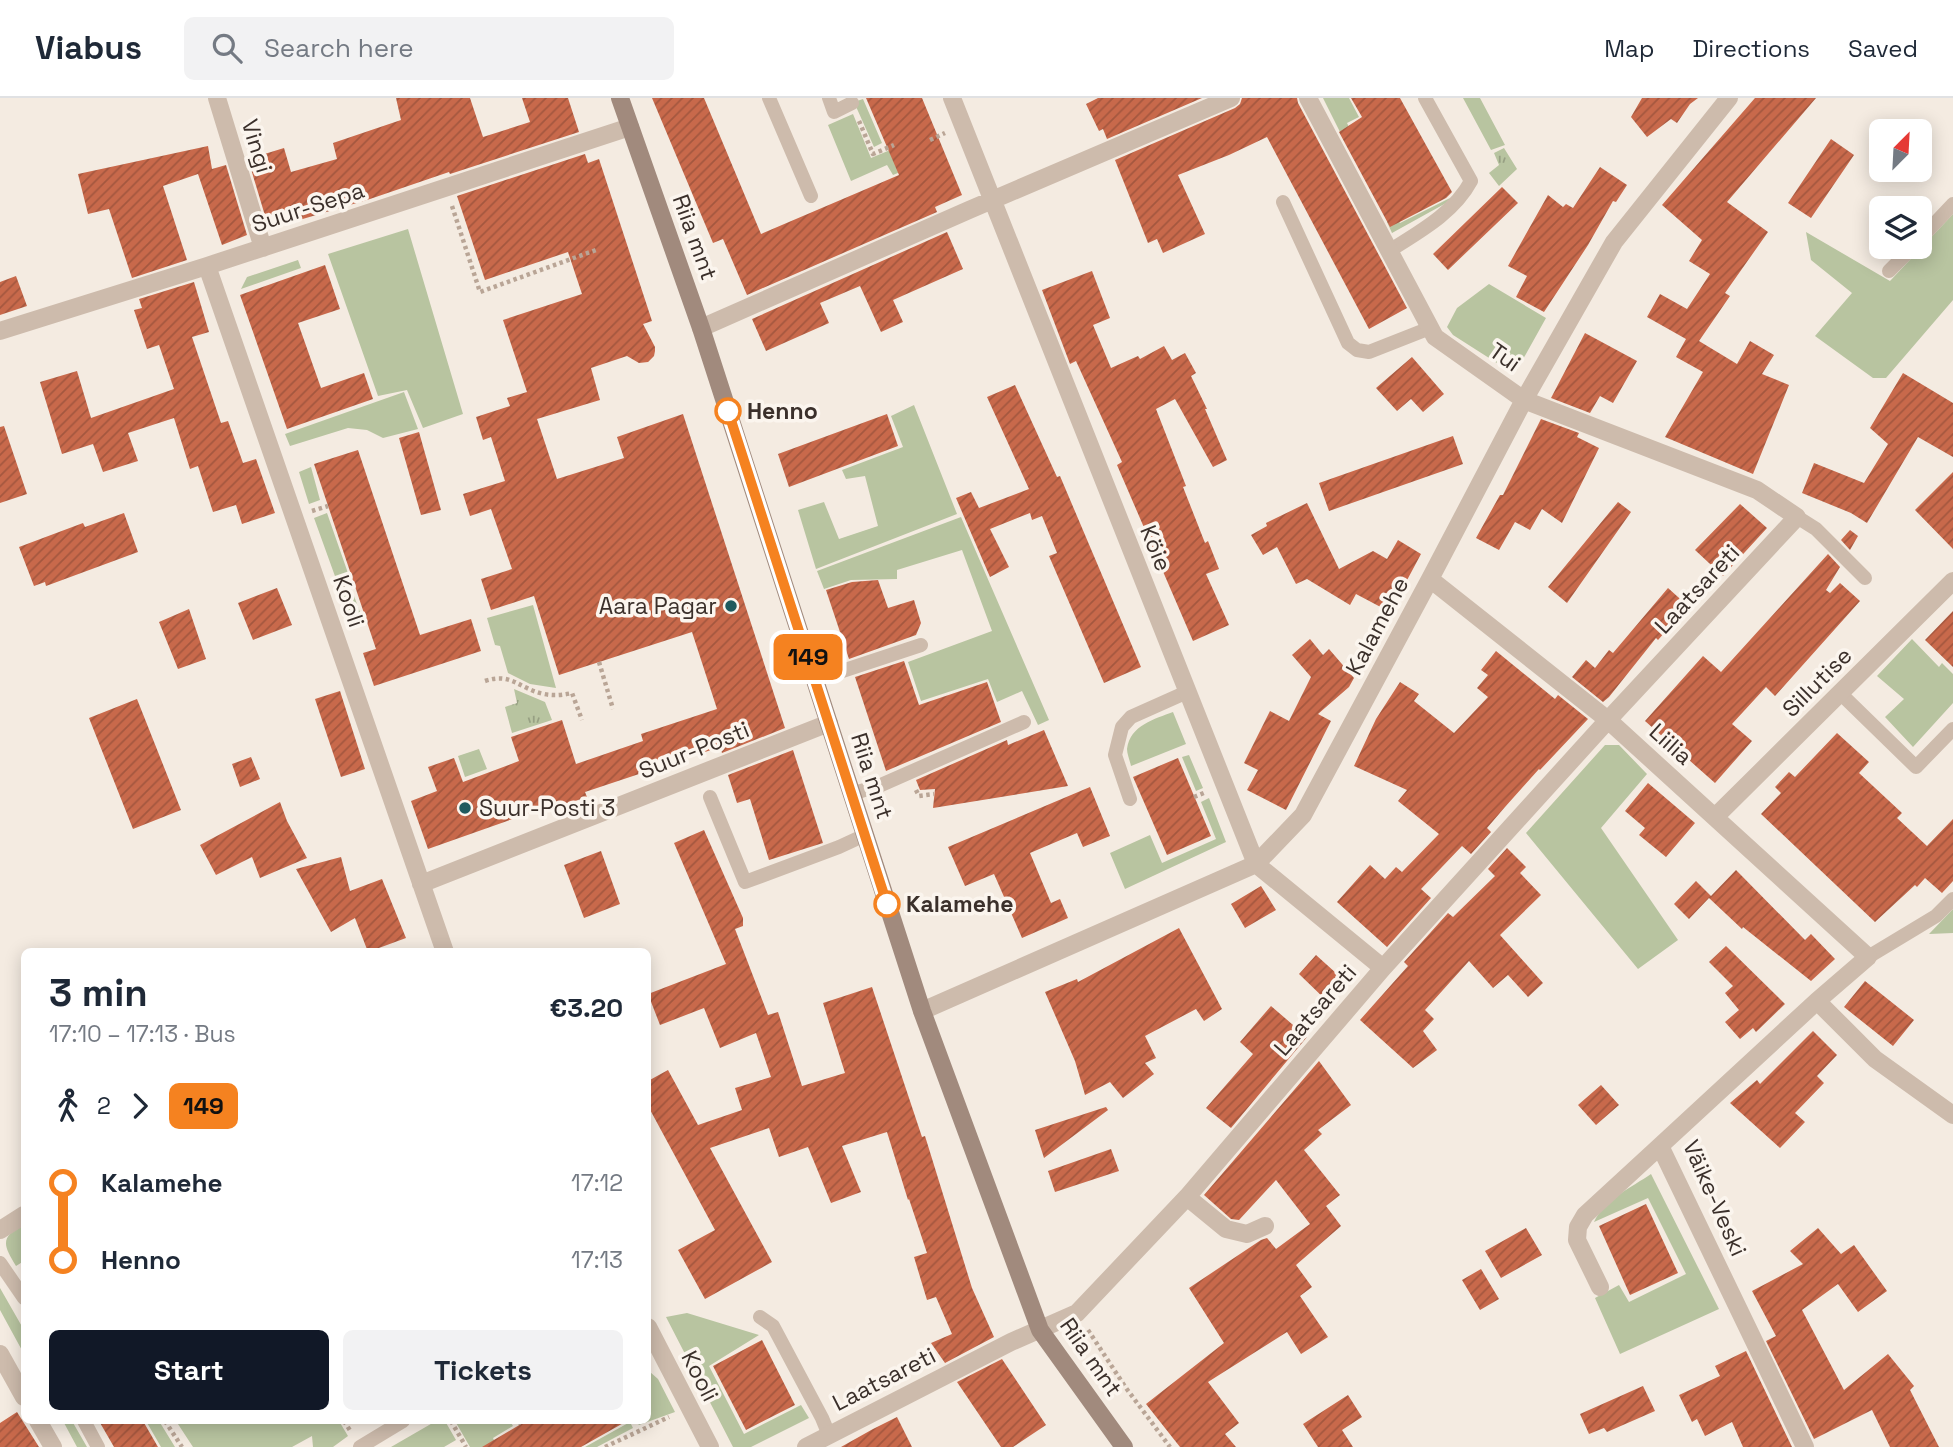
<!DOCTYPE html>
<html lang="en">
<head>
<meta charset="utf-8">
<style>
	:root { --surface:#fff; --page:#f2f2f3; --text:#1f2937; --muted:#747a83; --line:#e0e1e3; --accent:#111827 }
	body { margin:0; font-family:"Space Grotesk",sans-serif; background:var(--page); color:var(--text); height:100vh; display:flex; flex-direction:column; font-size:26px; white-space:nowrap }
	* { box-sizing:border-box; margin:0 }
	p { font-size:23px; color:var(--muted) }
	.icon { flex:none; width:38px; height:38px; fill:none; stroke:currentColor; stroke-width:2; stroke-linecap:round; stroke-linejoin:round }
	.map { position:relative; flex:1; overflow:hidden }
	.sheet { position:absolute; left:21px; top:850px; width:630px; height:476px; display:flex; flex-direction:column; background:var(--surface); border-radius:10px; box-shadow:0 4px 18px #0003 }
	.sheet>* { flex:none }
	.badge { padding:0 14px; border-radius:10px; font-size:24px; line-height:46px }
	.needle { width:46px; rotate:24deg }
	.buttons { position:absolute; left:1869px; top:21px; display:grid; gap:14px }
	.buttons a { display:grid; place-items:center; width:63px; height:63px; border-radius:10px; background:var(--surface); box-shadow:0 4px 18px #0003; font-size:35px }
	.map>.badge { position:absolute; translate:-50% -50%; box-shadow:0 0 0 4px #fff }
	.legs { display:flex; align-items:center; gap:10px; height:77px; padding:0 28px; font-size:23px }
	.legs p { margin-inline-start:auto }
	.headline { display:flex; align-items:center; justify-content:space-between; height:119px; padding:0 28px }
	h1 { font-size:38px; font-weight:600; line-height:52px }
	.primary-button { display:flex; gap:14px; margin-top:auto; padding:14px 28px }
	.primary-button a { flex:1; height:80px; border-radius:10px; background:var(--accent); color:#fff; font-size:28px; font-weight:600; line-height:80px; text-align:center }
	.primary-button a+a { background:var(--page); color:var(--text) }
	ul { padding:0 28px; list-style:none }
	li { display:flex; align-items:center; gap:24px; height:77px; font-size:26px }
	li i { display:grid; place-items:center; width:10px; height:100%; margin:0 9px; background:currentColor }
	li i::after { content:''; width:18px; height:18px; margin:-9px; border:5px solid; border-radius:50%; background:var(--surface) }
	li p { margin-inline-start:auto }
	li:first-child i { background:linear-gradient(#0000 50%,currentColor 0) }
	li:last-child i { background:linear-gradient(currentColor 50%,#0000 0) }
	header { display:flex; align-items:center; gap:42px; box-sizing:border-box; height:98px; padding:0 35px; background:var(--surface); border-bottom:2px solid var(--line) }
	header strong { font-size:33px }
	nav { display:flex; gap:38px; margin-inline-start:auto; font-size:24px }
	.search { width:490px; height:63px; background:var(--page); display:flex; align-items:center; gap:18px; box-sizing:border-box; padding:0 24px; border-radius:10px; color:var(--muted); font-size:26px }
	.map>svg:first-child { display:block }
	.green { fill:#b8c4a0 }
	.park { fill:url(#park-tufts) }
	.building { fill:url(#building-hatch) }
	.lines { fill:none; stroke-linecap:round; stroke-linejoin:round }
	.path { stroke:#b9a596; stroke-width:4.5; stroke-dasharray:3.5 3.5; stroke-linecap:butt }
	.service { stroke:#cdbbac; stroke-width:14 }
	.minor { stroke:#cdbbac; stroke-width:18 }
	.secondary { stroke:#a18a7d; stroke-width:18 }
	.line-1-casing { stroke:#fff; stroke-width:16 }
	.line-1 { stroke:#f58220; stroke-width:10 }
	.stop-1-dot { fill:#fff; stroke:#f58220; stroke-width:3.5 }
	.poi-dot { fill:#1f5a5e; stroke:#fbf5ee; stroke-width:2.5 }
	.labels { text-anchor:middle; stroke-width:7; stroke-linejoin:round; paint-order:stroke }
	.street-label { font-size:23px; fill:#3b302b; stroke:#fbf5ee }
	.stop-label { font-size:23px; font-weight:bold; fill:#3b302b; stroke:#fbf5ee; text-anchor:start }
	.poi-label { font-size:23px; fill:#3b302b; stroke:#fbf5ee; text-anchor:end }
</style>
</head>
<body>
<header>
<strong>Viabus</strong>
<div class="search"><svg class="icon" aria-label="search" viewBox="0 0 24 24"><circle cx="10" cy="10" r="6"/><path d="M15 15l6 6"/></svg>Search here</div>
<nav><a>Map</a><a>Directions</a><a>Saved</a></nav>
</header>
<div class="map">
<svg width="1953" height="1349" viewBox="0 0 1953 1349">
	<defs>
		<pattern id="park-tufts" width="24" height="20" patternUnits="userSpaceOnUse" patternTransform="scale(1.75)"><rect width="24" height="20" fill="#b8c4a0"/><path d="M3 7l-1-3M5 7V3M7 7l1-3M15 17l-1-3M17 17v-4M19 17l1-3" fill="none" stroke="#97a083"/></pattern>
		<pattern id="building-hatch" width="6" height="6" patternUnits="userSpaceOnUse" patternTransform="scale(1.75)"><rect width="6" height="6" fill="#c8694b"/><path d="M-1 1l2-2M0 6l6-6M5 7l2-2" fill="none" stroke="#a4573f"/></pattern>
	</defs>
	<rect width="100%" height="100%" fill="#f4ebe1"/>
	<!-- green -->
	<path class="green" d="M1323,0H1349L1359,19L1347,25L1353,37L1344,42Z
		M1463,0H1480L1505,47L1491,52Z
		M863,1L882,45L874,49L854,4Z
		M853,16L871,60L895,50L905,72L893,77L887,67L851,83L828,27Z
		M1450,100L1448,104L1392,135L1387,124L1396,118L1400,125Z
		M1953,116V202L1886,280H1873L1815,238L1852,195L1811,162L1806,134L1890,183Z
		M408,131L463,316L423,330L407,292L378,298L328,156Z
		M298,162L301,170L241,191L247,179Z
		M1489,186L1546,220L1517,272L1511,274L1453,237L1447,229L1457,210Z
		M404,294L418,331L383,340L367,332L348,330L290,348L285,336Z
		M914,307L957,416L816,471L798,412L824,404L839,441L878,428L865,378L846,381L842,372L903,349L891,318Z
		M311,369L320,402L309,406L299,374Z
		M327,415L349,478L336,481L314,420Z
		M961,419L1049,622L1038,627L1022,593L997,604L988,581L921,603L908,564L992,533L962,452L897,472V481L851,482L824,491L817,473Z
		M351,490L363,522L351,526L341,495Z
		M533,507L556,590L530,586L508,575L500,548L495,547L487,520Z
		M1912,541L1939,569L1942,565L1953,576V605L1913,649L1885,619L1904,601L1877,578Z
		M1173,614L1186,646L1131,668C1130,663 1127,656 1127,651C1130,627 1155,621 1173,614Z
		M1605,647H1619L1647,676L1601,730L1678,842L1638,871L1526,735Z
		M479,651L487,671L465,679L458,658Z
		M1189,657L1203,690L1196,693L1182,659Z
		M1209,700L1226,744L1125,791L1110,755L1150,737L1162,765L1216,741L1201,704Z
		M1953,811V835L1929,836Z
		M1651,1076L1719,1211L1620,1256L1595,1200L1619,1187L1629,1204L1686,1176L1648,1100L1594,1124C1604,1102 1632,1089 1651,1076Z
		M24,1125V1163L16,1168C2,1145 1,1140 24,1125Z
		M0,1190L24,1232V1256L0,1212Z
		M687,1215L759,1237L709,1268L744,1336L801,1307L809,1320L751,1349H733L666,1219Z
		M650,1274L658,1281L675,1314L639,1327L636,1323H648V1280Z
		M63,1323H72L87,1349H77Z
		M146,1323H159L175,1349H161Z
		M176,1323H339L348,1338L333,1349H313L312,1338L292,1349H193Z
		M436,1323H445L456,1342L444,1349H391Z
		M455,1323H510L513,1328L493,1340L497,1349H470Z
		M630,1324L633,1330L597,1349H585Z"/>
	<!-- park -->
	<path class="park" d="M1504,50L1517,71L1499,88L1489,75L1499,67L1494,55Z
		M514,591L545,604L552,622L512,635L505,609L517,605Z"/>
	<!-- building -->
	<path class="building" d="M396,0H470L483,39L530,24L522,0H568L579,34L450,76L449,74L370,101L269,131L248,61L284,50L291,74L337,61L333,45L401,22Z
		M652,0H704L761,136L899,77L866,0H922L962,97L935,109L937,114L747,197L723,141L713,145Z
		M1098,0H1202L1107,41L1103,31L1099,33L1086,6Z
		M1242,0H1297L1298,5L1407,210L1369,231L1267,39L1229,57L1178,77L1205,136L1163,155L1157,141L1148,145L1115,62L1235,10L1240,6Z
		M1351,0H1400L1452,94L1446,100L1390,129L1339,34L1362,19Z
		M1642,0H1698L1690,6L1677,25L1671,21L1647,39L1631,19Z
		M1755,0H1816L1727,104L1768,134L1725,195L1730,198L1699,243L1737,266L1750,243L1774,257L1762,276L1789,287L1753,376L1665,339L1703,274L1676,259L1686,241L1647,219L1660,196L1687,211L1710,176L1689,163L1702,142L1662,107Z
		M1831,41L1854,57L1811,120L1788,105Z
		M208,48L212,71L226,67L247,137L222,147L198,76L163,88L187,162L132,180L109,111L88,116L78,76Z
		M585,56L588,65L599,61L652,223L643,226L655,249V253L654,258L648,264L639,265L627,258L591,270L600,302L537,321L557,381L624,360L617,339L683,316L785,630L722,655L720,649L585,694L587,699L536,716L535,713L428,751L411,703L437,693L428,669L454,660L463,684L519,663L511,639L562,622L576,666L643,643L641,636L717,611L692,534L559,577L534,498L491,512L481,481L512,471L491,411L470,418L463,396L505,383L491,339L483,342L476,319L510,308L507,300L527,294L503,222L582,196L568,154L485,182L457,98Z
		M1600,69L1627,87L1616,104L1613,103L1588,147L1544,214L1516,199L1527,178L1508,168L1548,97L1563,109L1566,106L1573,110Z
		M1502,89L1518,105L1448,172L1433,156Z
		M947,134L963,171L893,202L903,224L881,234L860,188L820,205L829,225L766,253L752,221Z
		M325,167L340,211L298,225L321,290L364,275L373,301L287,331L240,197Z
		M1092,173L1110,220L1093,227L1111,270L1138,258L1140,261L1164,248L1172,262L1185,255L1196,275L1191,278L1207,311H1205L1227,362L1213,369L1175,301L1156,311L1186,388L1183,389L1205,445L1208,443L1219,471L1206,476L1229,527L1193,543L1117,367L1122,364L1076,263L1070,266L1042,192Z
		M16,178L27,208L0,217V184Z
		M194,184L209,234L192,239L221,325L228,323L243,365L256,361L275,415L242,426L236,407L213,414L198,368L190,371L174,320L128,335L138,363L103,374L93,346L62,356L40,284L77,273L91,320L174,291L159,247L147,251L134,212L142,210L139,201Z
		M1585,235L1637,263L1613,305L1600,298L1590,315L1551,300Z
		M1412,259L1444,296L1423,314L1411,301L1397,313L1376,290Z
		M1903,275L1953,305V359L1918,339L1867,425L1851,415L1802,395L1814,365L1864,385L1888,346L1870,330Z
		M1015,287L1057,379L1060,378L1141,569L1104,585L1049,458L1057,455L1042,418L1032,422L1030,415L990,431L1009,469L990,479L956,400L971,394L979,410L1029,391L987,299Z
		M887,316L898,348L789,389L778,356Z
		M1541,321L1579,335L1577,339L1599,350L1562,425L1542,411L1530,432L1515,424L1499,452L1476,440L1500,397H1503Z
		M4,328L27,396L0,405V329Z
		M419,334L441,412L421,417L399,340Z
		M1453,338L1463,366L1329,413L1319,385Z
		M358,352L420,537L471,521L481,553L374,588L363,555L376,551L314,366Z
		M1953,374V451L1915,412Z
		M1618,404L1631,414L1567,505L1548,489Z
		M1307,405L1339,471L1373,453L1387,461L1398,442L1421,456L1390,514L1356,496L1350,507L1307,481L1296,486L1277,449L1263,457L1251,437L1267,428L1266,425Z
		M1740,406L1767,430L1723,478L1695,452Z
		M124,415L138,454L46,488L45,484L34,488L19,449L83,425L85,429Z
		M1850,432L1858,438L1850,452L1841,442Z
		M1828,456L1840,469L1826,492L1830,495L1840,485L1860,503L1775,598L1766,589L1732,626L1752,643L1715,685L1645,623L1703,558L1721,574Z
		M878,482L888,510L914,502L921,525L916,537L849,561L826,492L852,484Z
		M277,490L292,527L253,542L238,505Z
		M1668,490L1688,508L1658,542L1656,540L1609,599L1603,604L1572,579L1586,562L1595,570L1609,552L1613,555Z
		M189,511L206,561L178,571L159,524Z
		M1953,513V569L1925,542Z
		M1310,541L1323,557L1329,551L1354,580L1349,589L1318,616L1331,623L1286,712L1247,692L1258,672L1244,665L1270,613L1289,623L1311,579L1292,557Z
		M1496,553L1555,601L1558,597L1588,621L1540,672L1539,671L1505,709L1487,730L1491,734L1471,756L1462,748L1421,791L1431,800L1387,849L1337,804L1370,767L1385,781L1396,769L1402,774L1439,736L1398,703L1407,692L1354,668L1376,621L1400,584L1419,596L1414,603L1454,635L1488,599L1477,590L1488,577L1481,572Z
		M904,563L919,607L987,584L1001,624L886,673L855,579Z
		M340,593L365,671L341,679L315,601Z
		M137,601L181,712L133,731L89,620Z
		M1044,632L1068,688L933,710L935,691L920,692L916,682L1007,642L1008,647Z
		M1837,635L1869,664L1859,675L1902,715L1897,720L1927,748L1953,721V783L1942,795L1925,780L1917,789L1915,787L1875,824L1761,716L1781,695L1775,689L1789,674L1795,679Z
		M793,652L823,745L769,762L750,701L737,705L728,677Z
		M251,659L260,681L240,689L232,666Z
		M1178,660L1211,738L1167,757L1133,679Z
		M1648,685L1695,725L1666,759L1639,737L1645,730L1625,713Z
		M1090,689L1110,738L1083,749L1077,735L1030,755L1051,805L1060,801L1068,820L1022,840L994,776L965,788L948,749Z
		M280,704L287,723L307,760L260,780L252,759L216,777L200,747Z
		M704,732L743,820V828L735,831L768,917L778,914L802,988L845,975L823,905L872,889L922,1039L925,1038L972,1190L994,1239L945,1265L931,1245L952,1236L936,1199L927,1202L914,1159L927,1155L909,1101L908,1102L887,1034L842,1048L861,1094L831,1105L808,1049L779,1059L769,1030L710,1050L772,1164L705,1201L678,1152L715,1132L648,1008V983L668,972L698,1027L742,1012L735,990L771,979L756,935L720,950L704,910L660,927L648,896L726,866L674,745Z
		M1507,750L1526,769L1520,775L1541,797L1500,837L1543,885L1528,899L1508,877L1493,890L1469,863L1425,912L1434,921L1423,933L1437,952L1413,970L1360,922L1408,868L1404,864L1448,815L1453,819L1495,778L1488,771Z
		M601,753L620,806L584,820L564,767Z
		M341,759L350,793L382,781L406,840L368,854L355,820L331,834L296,771Z
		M1736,772L1805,842L1811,836L1835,861L1811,883L1743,829L1742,831L1709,800L1689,821L1674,806L1696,783L1711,798Z
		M1261,788L1276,812L1245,830L1231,806Z
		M1179,830L1222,911L1204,923L1196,911L1145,938L1156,960L1145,965L1154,976L1123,1000L1110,984L1085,997L1075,963L1045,894L1077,881L1078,884Z
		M1726,848L1785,906L1756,934L1753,930L1740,941L1725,924L1739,912L1725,895L1733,888L1709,864Z
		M1316,857L1347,885L1328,904L1299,876Z
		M1865,883L1914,922L1893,948L1844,909Z
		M1271,908L1307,939L1231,1030L1206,1010L1253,956L1240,944Z
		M1813,933L1837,957L1817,978L1824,985L1795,1015L1805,1024L1780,1050L1730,1005L1757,982L1760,986Z
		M1319,963L1351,1007L1318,1032L1322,1036L1304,1052L1340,1097L1326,1108L1341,1128L1296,1167L1312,1189L1300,1198L1328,1239L1301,1256L1287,1234L1208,1284L1239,1325L1225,1336L1236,1349H1180L1146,1306L1224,1245L1189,1190L1261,1142L1267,1140L1276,1151L1310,1126L1276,1082L1239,1122L1231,1121L1204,1097Z
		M1601,987L1619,1007L1596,1027L1578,1007Z
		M1106,1009L1108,1012L1044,1060L1035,1032Z
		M1111,1051L1119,1073L1055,1094L1048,1073Z
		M1646,1106L1678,1175L1630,1197L1599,1128Z
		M1526,1130L1542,1157L1501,1180L1485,1153Z
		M1818,1130L1841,1156L1854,1147L1887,1193L1858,1214L1838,1186L1802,1212L1844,1292L1888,1256L1914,1288L1910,1292L1939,1349H1890L1872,1312L1814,1341L1766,1243L1776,1238L1752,1193L1803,1166L1790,1153Z
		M1481,1171L1499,1201L1480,1212L1462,1182Z
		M762,1242L795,1307L746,1332L713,1268Z
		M1746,1253L1792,1349H1743L1732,1324L1705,1338L1697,1321L1692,1324L1679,1297L1720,1278L1715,1268Z
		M1002,1261L1046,1327L1013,1349H1001L957,1284Z
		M1643,1288L1655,1313L1607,1334L1604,1330L1589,1336L1580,1316Z
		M1348,1297L1362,1319L1342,1332L1353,1349H1318L1303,1326Z
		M17,1314L39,1349H0V1325Z
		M897,1319L912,1349H841L873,1331Z
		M99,1323H143L158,1349H114Z
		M526,1323H627L581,1349H482Z"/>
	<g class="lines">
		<!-- path -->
		<path class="path" d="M859,23L873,56L894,47
			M930,42L945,35
			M452,108L480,194L596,152
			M312,413L328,408
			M341,488L353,484
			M599,564L613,611
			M485,583C512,574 519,591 544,596C554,598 563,597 572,595L582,622
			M916,692L919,698L934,696
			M1194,699L1206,694
			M1088,1232L1126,1290L1170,1349
			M165,1323L182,1349
			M344,1323L351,1334
			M451,1323L466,1349
			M519,1323L521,1326
			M605,1349L669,1319"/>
		<!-- service -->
		<path class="service" d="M769,0L811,98
			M829,0L834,14L852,5
			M1283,104L1348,245L1357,252L1369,254L1430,230
			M1920,141L1953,106
			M1389,153C1419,134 1454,115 1471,83L1425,0
			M1889,173L1913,149
			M1797,419L1816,431L1865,480
			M815,582L921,547
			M1840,595L1916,669L1953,631
			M851,696L881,687L1024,624
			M710,699L745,784L839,749L865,737
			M1130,701L1115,657L1122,629L1131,619L1187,594
			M1868,859L1936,818L1953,801
			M0,1165L24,1200
			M760,1219L773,1228L822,1320L829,1337
			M84,1323L98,1349
			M360,1349L403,1323"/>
		<!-- minor -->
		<path class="minor" d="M217,0L263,150
			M952,0L1256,766L1383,870
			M207,168L445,854
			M701,230L969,112L1231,0
			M0,233L207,168L630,29
			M1430,481L1608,622L1868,859L1817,903L1660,1048L1805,1349
			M1715,719L1953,483
			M421,786L829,625
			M1817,903L1875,961L1953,1017
			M922,913L1256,766L1303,717L1430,481L1524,302L1614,144L1729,0
			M1187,1099L1226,1131L1247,1136L1265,1128
			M0,1132L24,1117
			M1600,1189L1577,1142L1578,1129L1585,1117L1660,1048
			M648,1229L710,1349
			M0,1256L24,1299
			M38,1323L53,1349
			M806,1349L1011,1244L1077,1215L1187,1099L1383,870L1608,622L1797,419L1757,392L1524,302L1435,239L1308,0"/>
		<!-- secondary -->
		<path class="secondary" d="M620,0L701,230L922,913L1040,1232L1124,1349"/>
	</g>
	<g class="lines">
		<!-- line-1 casing -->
		<g class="line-1-casing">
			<path id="line-1" d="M728,313L887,806"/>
		</g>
		<!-- line-1 -->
		<use href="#line-1" class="line-1"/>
	</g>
	<!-- markers -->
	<g class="stop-1-dot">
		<circle cx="728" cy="313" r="12"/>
		<circle cx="887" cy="806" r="12"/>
	</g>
	<g class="poi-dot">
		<circle cx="731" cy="508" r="7"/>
		<circle cx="465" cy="710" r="7"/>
	</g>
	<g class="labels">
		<!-- street labels -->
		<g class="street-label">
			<text transform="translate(257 48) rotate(73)" y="8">Vingi</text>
			<text transform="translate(308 109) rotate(-18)" y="8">Suur-Sepa</text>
			<text transform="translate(695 139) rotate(70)" y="8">Riia mnt</text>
			<text transform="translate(1505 259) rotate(35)" y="8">Tui</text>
			<text transform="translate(1156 450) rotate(68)" y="8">Köie</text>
			<text transform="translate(1697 491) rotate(-47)" y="8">Laatsareti</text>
			<text transform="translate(349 503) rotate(71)" y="8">Kooli</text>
			<text transform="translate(1377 528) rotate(-62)" y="8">Kalamehe</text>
			<text transform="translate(1817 584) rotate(-45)" y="8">Sillutise</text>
			<text transform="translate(1671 646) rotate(42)" y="8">Liilia</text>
			<text transform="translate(694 652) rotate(-22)" y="8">Suur-Posti</text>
			<text transform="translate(872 678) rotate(72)" y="8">Riia mnt</text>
			<text transform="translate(1315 912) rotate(-49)" y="8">Laatsareti</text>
			<text transform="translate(1715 1100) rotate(66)" y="8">Väike-Veski</text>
			<text transform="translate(1091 1259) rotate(55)" y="8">Riia mnt</text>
			<text transform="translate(700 1278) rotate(63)" y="8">Kooli</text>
			<text transform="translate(884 1281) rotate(-27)" y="8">Laatsareti</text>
		</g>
		<!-- stop labels -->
		<g class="stop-label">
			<text x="747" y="321">Henno</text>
			<text x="906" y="814">Kalamehe</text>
		</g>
		<!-- poi labels -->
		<g class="poi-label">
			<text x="717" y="516">Aara Pagar</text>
			<text x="479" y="718" text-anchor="start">Suur-Posti 3</text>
		</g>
	</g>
</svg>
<div class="buttons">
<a><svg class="needle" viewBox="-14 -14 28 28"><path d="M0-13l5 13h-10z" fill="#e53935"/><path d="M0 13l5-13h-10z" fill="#747a83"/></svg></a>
<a><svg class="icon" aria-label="layers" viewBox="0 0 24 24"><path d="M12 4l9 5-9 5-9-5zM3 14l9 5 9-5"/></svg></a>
</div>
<b class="badge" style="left:808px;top:559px;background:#f58220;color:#111">149</b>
<section class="sheet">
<div class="headline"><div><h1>3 min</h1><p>17:10 – 17:13 · Bus</p></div><b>€3.20</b></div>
<div class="legs"><svg class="icon" aria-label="walk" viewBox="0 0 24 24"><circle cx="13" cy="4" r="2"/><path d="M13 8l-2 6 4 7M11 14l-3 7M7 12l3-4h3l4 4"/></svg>2<svg class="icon" aria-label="forward" viewBox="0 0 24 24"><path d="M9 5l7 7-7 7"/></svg><b class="badge" style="background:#f58220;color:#111">149</b></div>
<ul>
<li><i style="color:#f58220"></i><b>Kalamehe</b><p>17:12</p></li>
<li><i style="color:#f58220"></i><b>Henno</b><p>17:13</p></li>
</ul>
<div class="primary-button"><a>Start</a><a>Tickets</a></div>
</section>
</div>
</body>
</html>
